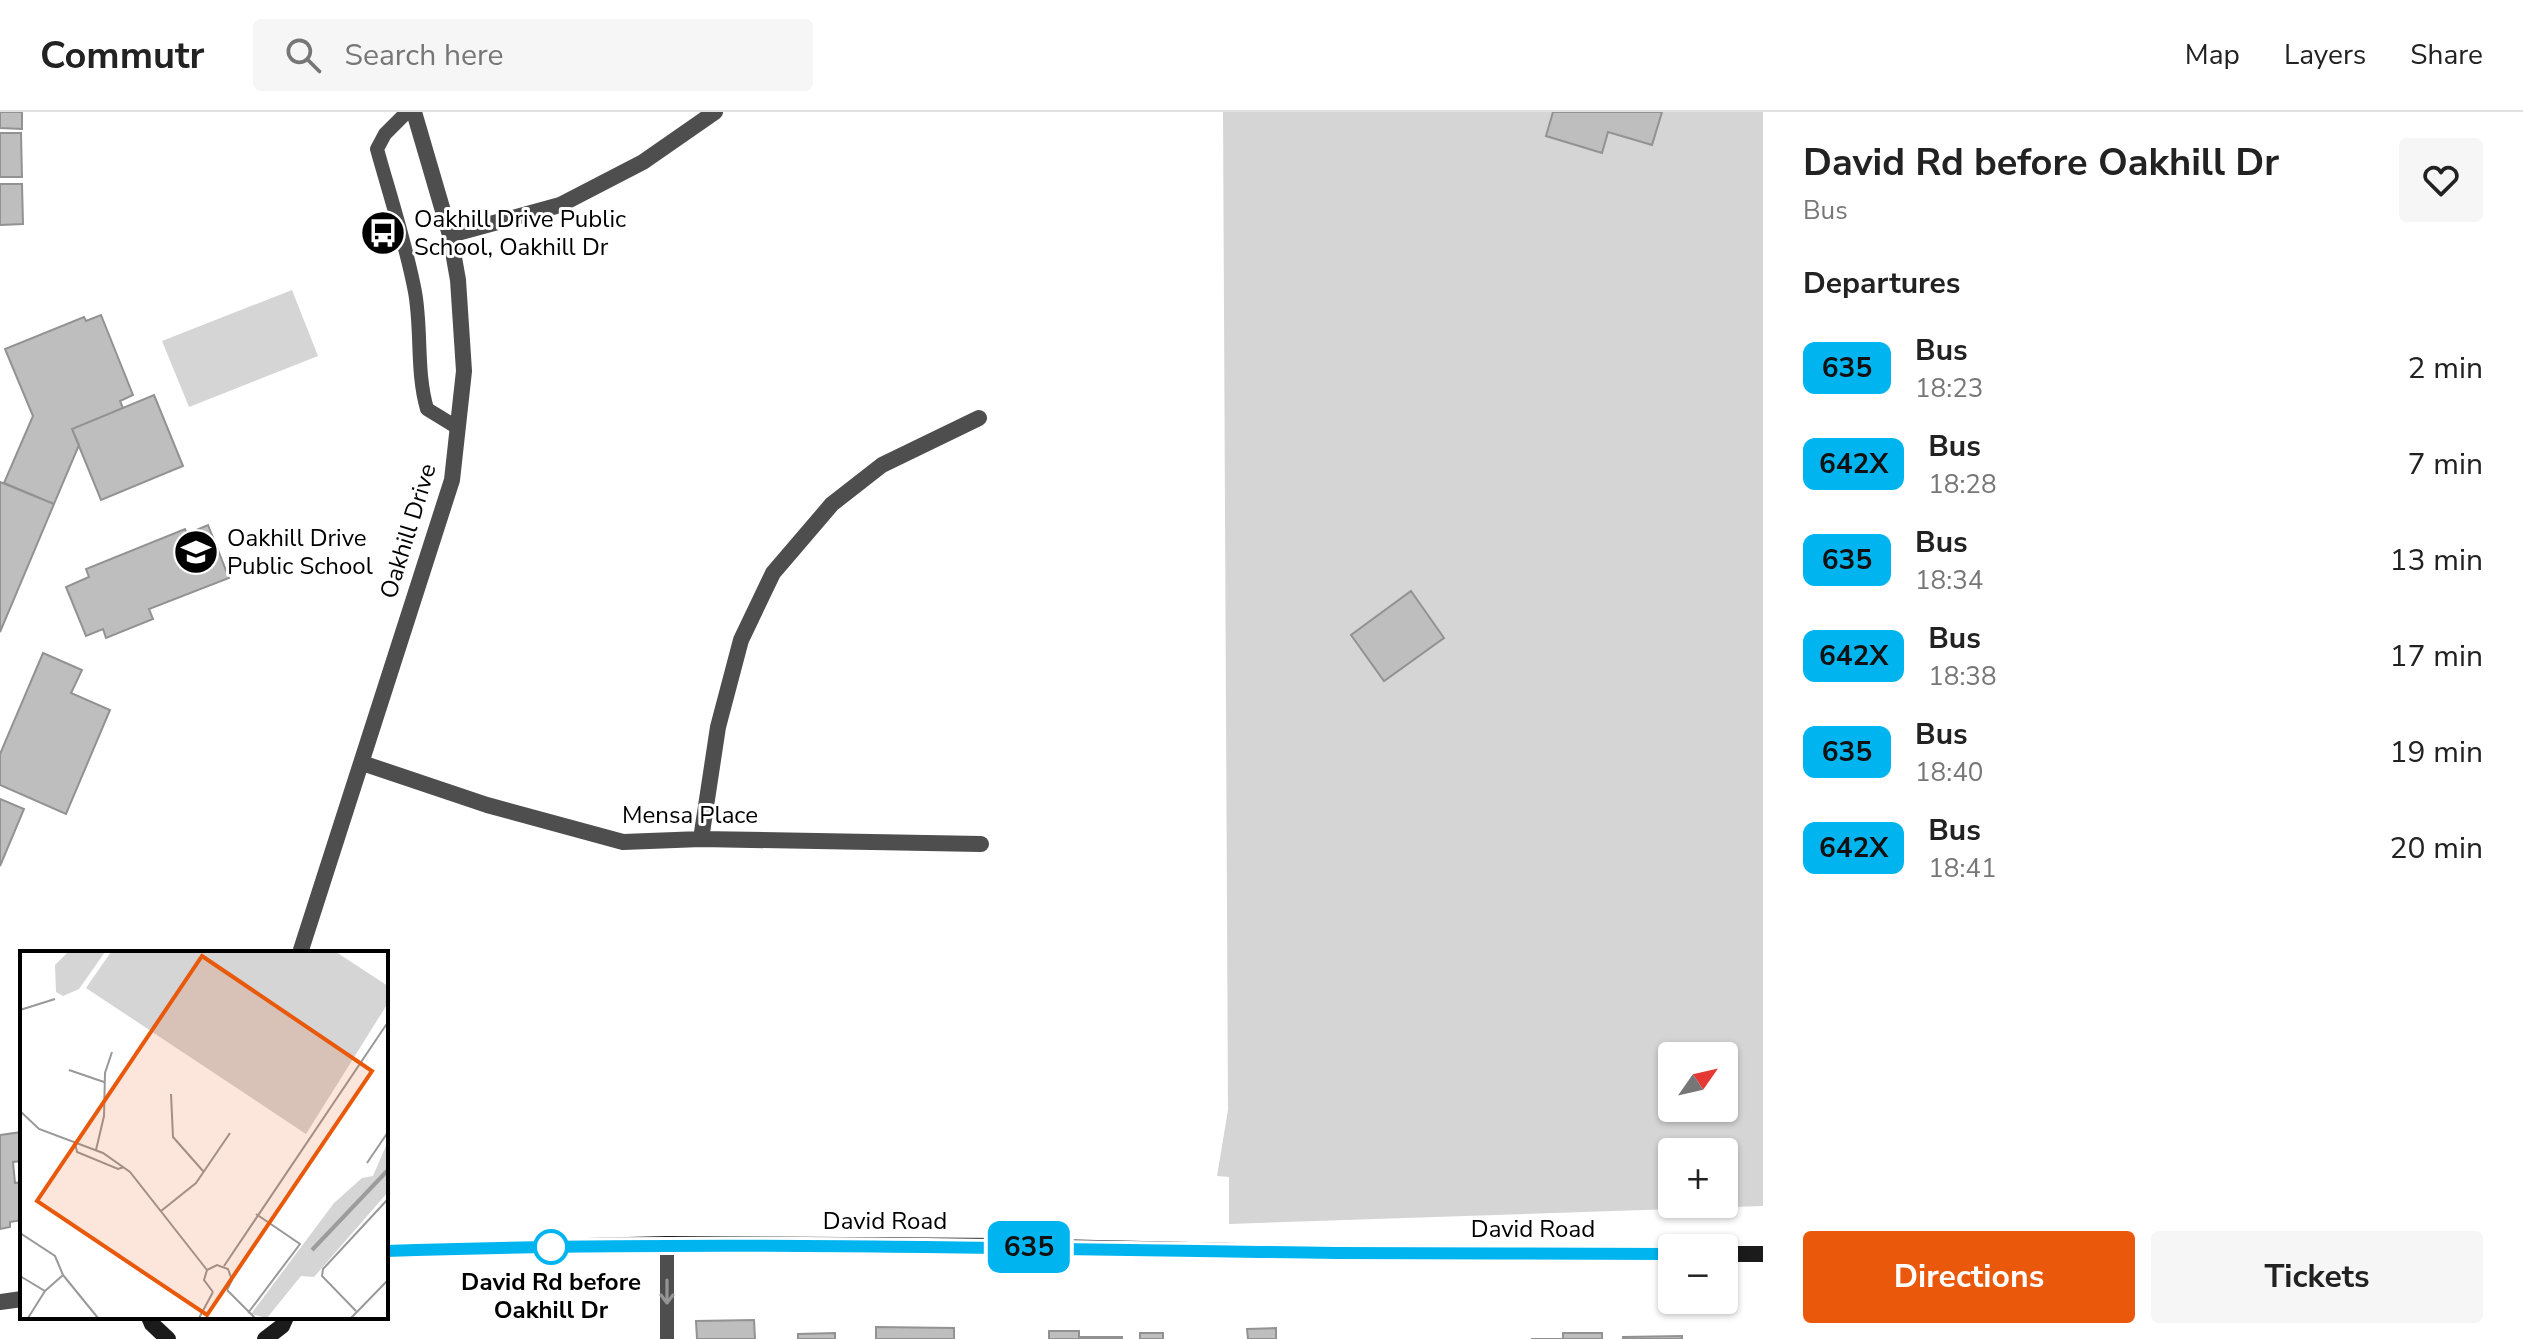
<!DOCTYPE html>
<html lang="en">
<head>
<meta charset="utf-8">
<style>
	:root { --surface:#fff; --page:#f6f6f6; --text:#222; --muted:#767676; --line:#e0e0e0; --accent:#ea580c }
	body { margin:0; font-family:"Nunito Sans",sans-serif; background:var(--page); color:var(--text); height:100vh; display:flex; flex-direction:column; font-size:30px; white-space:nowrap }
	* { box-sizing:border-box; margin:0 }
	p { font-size:26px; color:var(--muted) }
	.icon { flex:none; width:44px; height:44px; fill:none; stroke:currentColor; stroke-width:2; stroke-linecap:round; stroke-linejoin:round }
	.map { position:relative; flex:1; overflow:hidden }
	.panel { display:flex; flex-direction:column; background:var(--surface); width:760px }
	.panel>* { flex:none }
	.badge { padding:0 16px; border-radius:12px; font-size:28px; line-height:52px }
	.needle { width:52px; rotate:56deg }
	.controls { position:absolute; left:1658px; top:930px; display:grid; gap:16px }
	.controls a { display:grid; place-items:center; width:80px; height:80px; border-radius:8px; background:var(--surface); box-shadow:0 2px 6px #0004; font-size:40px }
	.map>.badge { position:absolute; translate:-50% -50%; box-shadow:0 0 0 4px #fff }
	h2 { padding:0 40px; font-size:30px; line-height:72px }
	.round { display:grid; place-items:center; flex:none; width:84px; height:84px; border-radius:8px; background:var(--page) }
	.head { display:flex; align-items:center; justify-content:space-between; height:136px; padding:0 40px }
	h1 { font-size:38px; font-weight:700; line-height:60px }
	.cta { display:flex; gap:16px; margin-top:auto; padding:16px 40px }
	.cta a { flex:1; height:92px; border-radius:8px; background:var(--accent); color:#fff; font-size:32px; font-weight:700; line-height:92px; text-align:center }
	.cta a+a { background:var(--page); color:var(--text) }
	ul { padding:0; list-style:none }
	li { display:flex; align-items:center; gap:24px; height:96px; padding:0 40px }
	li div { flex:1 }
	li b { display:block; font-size:30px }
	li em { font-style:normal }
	li .badge { min-width:88px; font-weight:700; text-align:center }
	header { display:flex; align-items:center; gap:48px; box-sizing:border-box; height:112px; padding:0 40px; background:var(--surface); border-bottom:2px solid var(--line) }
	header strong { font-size:38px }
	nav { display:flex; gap:44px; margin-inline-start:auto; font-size:28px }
	.search { width:560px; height:72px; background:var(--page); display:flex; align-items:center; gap:20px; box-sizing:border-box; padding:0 28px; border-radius:8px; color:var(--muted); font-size:30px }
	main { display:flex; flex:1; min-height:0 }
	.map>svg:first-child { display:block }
	.green { fill:#d5d5d5; fill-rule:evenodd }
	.building { fill:#bebebe; stroke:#929292; stroke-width:2 }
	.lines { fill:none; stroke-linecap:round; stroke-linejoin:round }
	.lane { stroke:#4e4e4e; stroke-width:14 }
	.street { stroke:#4e4e4e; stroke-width:16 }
	.secondary { stroke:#1b1b1b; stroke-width:16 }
	.oneway { stroke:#959595 }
	.line-casing { stroke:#fff; stroke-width:18 }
	.line { stroke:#00b5ef; stroke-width:12 }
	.stop-dot { fill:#fff; stroke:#00b5ef; stroke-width:4 }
	.labels { text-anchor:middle; stroke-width:6; stroke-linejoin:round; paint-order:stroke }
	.poi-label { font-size:24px; fill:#000; stroke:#fff; text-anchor:start }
	.street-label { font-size:24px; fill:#000; stroke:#fff }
	.stop-label { font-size:24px; font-weight:bold; fill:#000; stroke:#fff }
	.inset-river { fill:none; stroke:#9c9c9c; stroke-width:4 }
	.inset-road { fill:none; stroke:#999; stroke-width:2 }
	.view { fill:#e8590c; fill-opacity:0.15; stroke:#e8590c; stroke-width:4 }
	.inset-edge { fill:none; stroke:#000; stroke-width:4 }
</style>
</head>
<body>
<header>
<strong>Commutr</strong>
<div class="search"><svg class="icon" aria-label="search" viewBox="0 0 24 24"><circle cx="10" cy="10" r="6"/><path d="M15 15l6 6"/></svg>Search here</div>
<nav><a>Map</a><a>Layers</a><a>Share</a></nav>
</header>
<main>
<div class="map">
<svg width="1763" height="1227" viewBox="0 0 1763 1227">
	<rect width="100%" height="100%" fill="#fff"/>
	<!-- green -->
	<path class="green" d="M1223,0H1763V1094L1229,1112V1065L1217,1064L1228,998ZM1672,944H1724V996H1672ZM1672,1040H1724V1092H1672Z
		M292,178L318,244L189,295L162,229Z"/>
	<!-- building -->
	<path class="building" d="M0,0H22V17L0,16Z
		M1553,0H1662L1652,33L1608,20L1602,41L1546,24Z
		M0,21H21L22,65H0Z
		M0,72H22L23,112L0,113Z
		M101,203L133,283L120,289L123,296L72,317L79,333L54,392L4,371L33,304L5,237L84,205L86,209Z
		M154,283L183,354L101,388L72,317Z
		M0,370L54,392L0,520Z
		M208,413L229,466L149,497L153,507L106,526L103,517L86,524L66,475L89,465L86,457L185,417L187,422Z
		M1411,479L1444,526L1384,569L1351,523Z
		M43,541L82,558L71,581L110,598L66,702L0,673V642Z
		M0,687L24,697L0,754Z
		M22,1020V1049L13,1050L15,1071L22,1070V1108L10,1110V1115L0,1117V1023Z
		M754,1208L755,1227H697L696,1209Z
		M876,1215L954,1216V1227H876Z
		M1276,1216V1227H1248L1247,1217Z
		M1049,1219H1079V1225H1122V1227H1049Z
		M835,1221V1227H798V1222Z
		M1140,1221H1163V1227H1140Z
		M1563,1221H1602V1227H1531H1563Z
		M1682,1224V1227H1623V1225Z"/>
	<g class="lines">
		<!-- lane -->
		<path class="lane" d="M407,0L385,22L377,37C390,84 406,132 415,180C422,219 416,259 427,297L458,316
			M667,1227V1132"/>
		<!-- street -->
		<path class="street" d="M450,123L560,93L643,50L715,0
			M362,651L487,693L623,730L701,727L981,732
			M701,727L718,615L741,528L773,461L832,392L882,353L979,306
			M300,841L452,368L464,259L458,168L450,123L414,0
			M0,1190L22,1187"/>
		<!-- secondary -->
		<path class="secondary" d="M386,1139L667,1132L1006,1134L1336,1141L1672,1142
			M1724,1142H1763
			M149,1205L152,1212L168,1227
			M265,1227L282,1214L286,1205"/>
	</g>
	<!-- one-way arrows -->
	<defs><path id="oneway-shaft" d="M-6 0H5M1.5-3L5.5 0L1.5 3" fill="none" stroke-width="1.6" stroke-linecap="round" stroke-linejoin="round" transform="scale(2)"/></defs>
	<use class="oneway" href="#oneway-shaft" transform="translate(667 1180) rotate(90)"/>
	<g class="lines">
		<!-- line casing -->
		<g class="line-casing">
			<path id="line" d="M386,1139C703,1128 1019,1137 1336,1141C1448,1142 1560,1141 1672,1142"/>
		</g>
		<!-- line -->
		<use href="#line" class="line"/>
	</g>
	<!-- icons -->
	<defs>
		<g id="bus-disc" transform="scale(2.3)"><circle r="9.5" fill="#000" stroke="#fff"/><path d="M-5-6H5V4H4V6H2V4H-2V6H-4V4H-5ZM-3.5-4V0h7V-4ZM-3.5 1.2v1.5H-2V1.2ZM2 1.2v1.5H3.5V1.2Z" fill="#fff"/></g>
		<g id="school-disc" transform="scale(2.3)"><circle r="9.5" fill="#000" stroke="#fff"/><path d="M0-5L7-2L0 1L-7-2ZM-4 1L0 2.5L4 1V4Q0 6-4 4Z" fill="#fff"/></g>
	</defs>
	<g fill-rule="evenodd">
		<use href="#bus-disc" x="383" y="121"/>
		<use href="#school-disc" x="196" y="440"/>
	</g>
	<!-- markers -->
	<circle class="stop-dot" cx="551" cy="1135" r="16"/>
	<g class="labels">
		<!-- poi labels -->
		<g class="poi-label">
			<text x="414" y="115">Oakhill Drive Public<tspan x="414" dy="28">School, Oakhill Dr</tspan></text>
			<text x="227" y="434">Oakhill Drive<tspan x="227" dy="28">Public School</tspan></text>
		</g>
		<!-- street labels -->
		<g class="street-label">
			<text transform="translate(408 419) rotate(-73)" y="8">Oakhill Drive</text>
			<text x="690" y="711">Mensa Place</text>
			<text x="885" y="1117">David Road</text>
			<text x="1533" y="1125">David Road</text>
		</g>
		<!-- stop labels -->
		<g class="stop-label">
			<text x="551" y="1178">David Rd before<tspan x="551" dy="28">Oakhill Dr</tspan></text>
		</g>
	</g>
	<!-- overview -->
	<g transform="translate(20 839)">
		<rect width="368" height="368" fill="#fff"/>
		<path d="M48,1H85L59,38L43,45L36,41L35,14ZM91,1H316L368,35V52L286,183L66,37ZM368,190V241L294,326L281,325L247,367L231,363L314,252L342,227L353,225Z" fill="#d5d5d5"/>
		<path class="inset-river" d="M292,299L368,219"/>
		<path class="inset-road" d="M0,59L35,48M49,119L84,131M151,143L153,186L183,220M0,160L19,178L83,202L110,221L187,319M55,192L57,201L98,218L104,216M76,199L84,165L85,122L92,101M347,212L368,181M141,260L176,232L210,182M0,282L35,305L43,324M204,315L368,71M187,319L197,314L208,318L212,329L207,339M187,319L184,329L193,341M43,324L78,367M0,325L25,340L43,324M207,339L235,367M336,360L302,325L303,318L368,248M228,362L280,293L236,263M8,367L25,340M179,367L193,341M331,367L368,329"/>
		<path class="view" d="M182,5L352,120L187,364L17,250Z"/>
		<rect width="368" height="368" class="inset-edge"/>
	</g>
</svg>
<div class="controls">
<a><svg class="needle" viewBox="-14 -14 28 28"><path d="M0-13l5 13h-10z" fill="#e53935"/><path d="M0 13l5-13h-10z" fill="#767676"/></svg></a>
<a>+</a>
<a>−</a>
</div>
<b class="badge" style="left:1029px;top:1135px;background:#00b5ef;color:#111">635</b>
</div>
<section class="panel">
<div class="head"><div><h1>David Rd before Oakhill Dr</h1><p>Bus</p></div><a class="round"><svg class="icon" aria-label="heart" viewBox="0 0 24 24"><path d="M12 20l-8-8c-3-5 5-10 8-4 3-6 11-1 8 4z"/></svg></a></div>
<h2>Departures</h2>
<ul>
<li><span class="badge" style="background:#00b5ef;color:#111">635</span><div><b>Bus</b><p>18:23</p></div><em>2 min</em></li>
<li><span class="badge" style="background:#00b5ef;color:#111">642X</span><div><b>Bus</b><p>18:28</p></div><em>7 min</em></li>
<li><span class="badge" style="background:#00b5ef;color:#111">635</span><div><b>Bus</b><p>18:34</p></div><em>13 min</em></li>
<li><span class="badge" style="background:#00b5ef;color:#111">642X</span><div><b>Bus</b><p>18:38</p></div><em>17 min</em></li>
<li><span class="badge" style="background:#00b5ef;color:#111">635</span><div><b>Bus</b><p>18:40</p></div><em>19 min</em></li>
<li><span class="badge" style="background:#00b5ef;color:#111">642X</span><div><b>Bus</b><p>18:41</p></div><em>20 min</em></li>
</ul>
<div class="cta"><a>Directions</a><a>Tickets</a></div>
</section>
</main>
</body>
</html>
